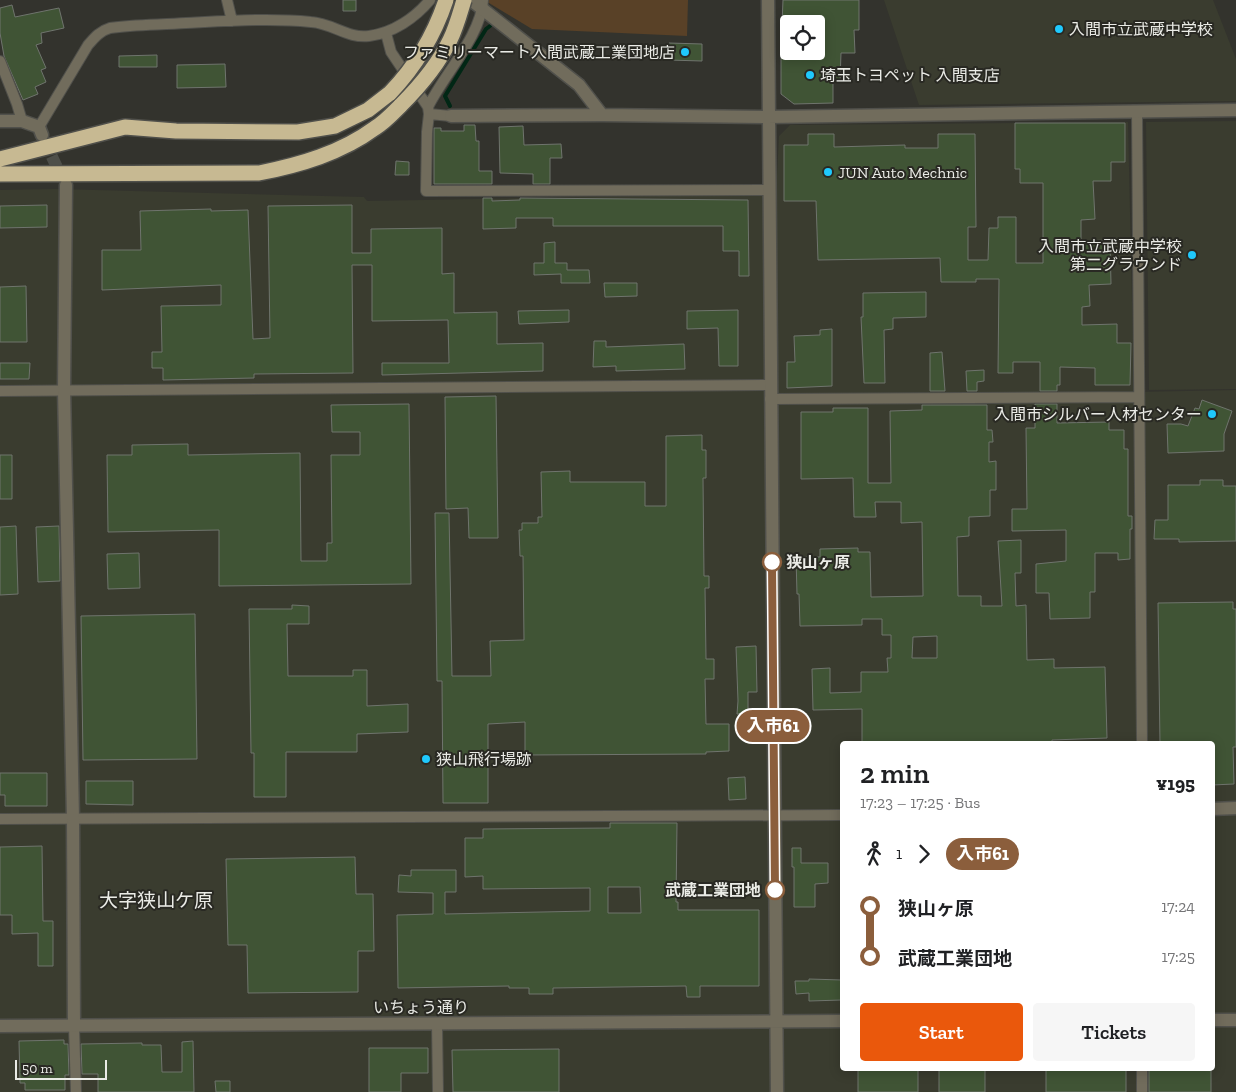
<!DOCTYPE html>
<html lang="en">
<head>
<meta charset="utf-8">
<style>
	:root { --surface:#fff; --page:#f6f6f6; --text:#202124; --muted:#757577; --accent:#ea580c }
	body { margin:0; font-family:"Zilla Slab","Noto Sans JP",serif; background:var(--page); color:var(--text); height:100vh; display:flex; flex-direction:column; font-size:19px; white-space:nowrap }
	* { box-sizing:border-box; margin:0 }
	p { font-size:16px; color:var(--muted) }
	.icon { flex:none; width:28px; height:28px; fill:none; stroke:currentColor; stroke-width:2; stroke-linecap:round; stroke-linejoin:round }
	.map { position:relative; flex:1; overflow:hidden }
	.side { position:absolute; left:840px; top:741px; width:375px; height:330px; display:flex; flex-direction:column; background:var(--surface); border-radius:5px; box-shadow:0 2px 12px #0003 }
	.side>* { flex:none }
	.badge { padding:0 10px; border-radius:16px; font-size:18px; line-height:32px }
	.tools { position:absolute; left:780px; top:15px; display:grid; gap:10px }
	.tools a { display:grid; place-items:center; width:45px; height:45px; border-radius:5px; background:var(--surface); box-shadow:0 2px 12px #0003; font-size:25px }
	.scale { position:absolute; left:15px; bottom:12px; width:92px; box-sizing:border-box; padding-left:5px; border:2px solid #eaebe6; border-top:0; font-size:14px; line-height:18px; white-space:nowrap; color:#eaebe6; -webkit-text-stroke:4px #292923; paint-order:stroke }
	.map>.badge { position:absolute; translate:-50% -50%; box-shadow:0 0 0 2px #fff }
	.legs { display:flex; align-items:center; gap:8px; height:55px; padding:0 20px; font-size:16px }
	.legs p { margin-inline-start:auto }
	.headline { display:flex; align-items:center; justify-content:space-between; height:85px; padding:0 20px }
	h1 { font-size:28px; font-weight:600; line-height:38px }
	.primary-button { display:flex; gap:10px; margin-top:auto; padding:10px 20px }
	.primary-button a { flex:1; height:58px; border-radius:5px; background:var(--accent); color:#fff; font-size:20px; font-weight:600; line-height:58px; text-align:center }
	.primary-button a+a { background:var(--page); color:var(--text) }
	ul { padding:0 20px; list-style:none }
	li { display:flex; align-items:center; gap:18px; height:50px; font-size:19px }
	li i { display:grid; place-items:center; width:8px; height:100%; margin:0 6px; background:currentColor }
	li i::after { content:''; width:12px; height:12px; margin:-6px; border:4px solid; border-radius:50%; background:var(--surface) }
	li p { margin-inline-start:auto }
	li:first-child i { background:linear-gradient(#0000 50%,currentColor 0) }
	li:last-child i { background:linear-gradient(currentColor 50%,#0000 0) }
	.map>svg:first-child { display:block }
	.built { fill:#3a3c2f; fill-rule:evenodd }
	.green { fill:#594127 }
	.lines { fill:none; stroke-linecap:round; stroke-linejoin:round }
	.stream { stroke:#012715; stroke-width:4 }
	.building { fill:#405435; stroke:#6f746d; fill-rule:evenodd }
	.tertiary-tunnel { stroke:#4e4f49; stroke-width:12; stroke-dasharray:12 6; stroke-linecap:butt }
	.minor-casing { stroke:#50504b; stroke-width:12 }
	.tertiary-casing { stroke:#50504b; stroke-width:15 }
	.motorway-casing { stroke:#50504b; stroke-width:18 }
	.minor { stroke:#716c5c; stroke-width:10 }
	.tertiary { stroke:#716c5c; stroke-width:12 }
	.motorway { stroke:#c7b992; stroke-width:15 }
	.motorway-bridge-casing { stroke:#50504b; stroke-width:18; stroke-linecap:butt }
	.motorway-bridge { stroke:#c7b992; stroke-width:15 }
	.line-1-casing { stroke:#fff; stroke-width:11 }
	.line-1 { stroke:#8b5e3c; stroke-width:8 }
	.poi-dot { fill:#1fc9fd; stroke:#292923; stroke-width:2 }
	.stop-1-dot { fill:#fff; stroke:#8b5e3c; stroke-width:2.5 }
	.labels { text-anchor:middle; stroke-width:4; stroke-linejoin:round; paint-order:stroke }
	.poi-label { font-size:16px; fill:#eaebe6; stroke:#292923; text-anchor:start }
	.stop-label { font-size:16px; font-weight:bold; fill:#eaebe6; stroke:#292923; text-anchor:start }
	.street-label { font-size:16px; fill:#eaebe6; stroke:#292923 }
	.quarter-label { font-size:19px; fill:#eaebe6; stroke:#292923 }
</style>
</head>
<body>
<div class="map">
<svg width="1236" height="1092" viewBox="0 0 1236 1092">
	<rect width="100%" height="100%" fill="#33332d"/>
	<!-- built -->
	<path class="built" d="M884,0H1213L1236,59V101L919,105Z
		M1236,121V389L1149,390L1146,122Z
		M1128,122L1134,392L1236,390V1092H0V190L57,189L364,197L367,201L776,194L779,136L790,125ZM842,744H1212V1069H842Z"/>
	<!-- green -->
	<path class="green" d="M484,0H688L687,36L532,29Z"/>
	<g class="lines">
		<!-- stream -->
		<path class="stream" d="M450,106L445,96L486,29L490,26"/>
	</g>
	<!-- building -->
	<path class="building" d="M343,0H356V11H343Z
		M783,0H859V30H854L855,53H841L840,81H833V103L794,104L781,94V51H816V24H782Z
		M12,5L15,17L59,8L64,28L41,33L42,43L36,45L46,68L41,70L46,82L35,87L38,94L23,100L4,56L0,33V8Z
		M669,43L702,44V61L668,60Z
		M157,55V67H119V56Z
		M225,64L226,87L177,88V65Z
		M1015,123H1125V162H1111V181H1093L1095,219L1081,220V241L1110,240L1111,284L1089,285L1090,306L1082,307V325L1117,324V343H1131L1130,385H1095V368L1060,367V385H1057V391H1040V362H1013V373H998L999,279H976V282H941L940,258L818,260L816,201H784V145H808V134H834V147L905,145V148H938V134H975L976,227H968V260H988L989,228H998V217H1016V263H1043V183H1020V169H1015Z
		M464,125H475L476,141H479V171H492V184H434V128H441V131H464Z
		M523,126L524,145L561,144L562,158H550V184H533V174L500,173L499,127Z
		M396,161L409,162V175H395Z
		M483,198H492V201L520,200V198L748,200L749,276H739V251H723V226H553V218H516V228L483,229Z
		M47,205V227L0,228V206Z
		M352,205V253H371V229L442,228V274L454,273V313L497,312V344L543,343V371L382,375V363H449L448,320L372,321V265H352L353,373L254,374V378L163,380V368H152V352H162L161,306L221,305V285L102,290V250H141L140,211L211,209V211L248,210L253,339L270,338L268,206Z
		M555,242V263H567V270H589L590,283H561V274L534,275V263H544V243Z
		M604,283H637V296L605,297Z
		M26,286L27,342H0V287Z
		M926,292V317L893,318V329L884,330L885,383H864L861,317H863V293Z
		M569,310V322L519,324L518,311Z
		M738,310V366H719L718,328L687,329V311Z
		M832,329V386L787,388V362H795L794,336L820,335V330Z
		M594,341H606V347L684,344L685,369L616,371V366L593,367Z
		M942,352L945,391H930V353Z
		M0,363H30L29,379H0Z
		M984,370V381L977,382V391H967L966,371Z
		M496,396L498,538H469L468,508L446,509L445,397Z
		M1202,400L1232,411L1224,434V451L1168,453L1167,424H1181L1188,426L1195,408L1199,409Z
		M409,404L411,584L219,586V530L108,532L107,455H132V445L188,444V455L300,453L301,561H327V543H332L331,455H360V432H332L331,405Z
		M1035,404H1057V423L1109,422V430H1124V449H1128V516H1132V529H1130V559L1118,560V553H1095V592H1090V618L1050,619L1049,593H1036V564L1066,561V530L1012,531V509H1027L1026,428H1035Z
		M922,405H987V430H992L993,442H989V462L996,461V490H990V516L969,517V536L957,537L958,596H981V606H1002L998,541L1021,540V573H1015L1016,606L1026,605L1027,660L1054,659V668L1105,667L1107,738L1052,740V744H862V709L813,710L812,669L830,668V693L861,692V672H888L887,658H891V635H882V619H862V625L800,626L799,594H797L796,557H820V549L858,548V552H870L871,597L923,596L922,522L901,523V502H875L876,517H854L853,478L801,479V412H833V408H868V483H891L890,411L922,410ZM937,636V658H912L913,637Z
		M702,435V450H706V478H703L704,576H709V588H705L706,659H714V679H705L706,724H729V751L706,752V754L525,755V722L488,724V803H443L442,681H437L435,513H449L452,676H491L490,641L524,640L523,556H520L519,530H522V523H538V517H542L541,472L570,471V482H645V506H666V436Z
		M0,455H12V499H0Z
		M1200,480H1223V486H1236V541L1179,542V539H1154L1155,520H1168V485H1200Z
		M16,526L18,594L0,595V527Z
		M59,526L60,581L38,582L36,527Z
		M139,553L140,588L108,589L107,554Z
		M1233,602V609H1236V747H1233L1234,784L1212,785V744H1160L1158,603Z
		M292,605L309,606V624H287L288,676H353V670H367V706L408,704V732L357,734V752H286V797H254V753H251L249,609H292Z
		M195,614L197,759L83,760L81,616Z
		M756,646L757,692H748V714H737L738,701L736,647Z
		M0,773H47V806H5V795H0Z
		M745,777L746,799L729,800L728,778Z
		M86,781H133V805L86,804Z
		M610,823H677L676,902H678V910H759V986H700V997H687L686,986H684L553,988V994H529V988H509V986L398,988L397,915L433,914V893L398,892L399,875L411,876V870H456V892H445V914L590,911V888L483,889V876L465,877V838H483V829L610,828ZM608,887H640L641,913H608Z
		M42,846L43,921H53V966H38V933L12,934V915H0V847Z
		M792,848H801V863H828V883L815,884V907H794V867H792Z
		M355,857L356,894H373L374,951H358V992L248,993L247,945H228L226,859Z
		M809,979L842,980V1000L809,1001V993L796,994L795,981H809Z
		M64,1040V1044H68L69,1075H65V1090H25V1083H20L19,1041Z
		M193,1041L194,1092H98V1074H82L81,1044L142,1043V1045H161L162,1072H182V1042Z
		M369,1048H428V1073H401V1092H369Z
		M559,1049V1092H453L452,1050Z
		M858,1069H918V1092H858Z
		M939,1069H985V1092H939Z
		M1046,1069L1126,1070V1092H1046Z
		M1149,1069H1211V1092H1149Z
		M215,1081H230V1092H216Z"/>
	<g class="lines">
		<!-- tertiary-tunnel -->
		<path class="tertiary-tunnel" d="M44,140L63,180"/>
		<!-- minor casing -->
		<g class="minor-casing">
			<path id="minor" d="M227,0L232,21
				M386,33L391,52L428,107L429,114L451,116
				M0,61L17,104L22,121
				M428,107C443,76 482,34 483,0
				M1137,112L1142,744
				M429,114L427,132L426,191L769,190
				M39,127L88,45C95,37 100,31 110,28C135,24 161,25 186,23C227,21 270,18 311,22C332,23 348,39 369,36C393,33 415,18 430,0
				M0,391L770,385
				M770,399L1139,397
				M0,819L842,815
				M437,1023L438,1092
				M74,1026L76,1092
				M1142,1069V1092"/>
		</g>
		<!-- tertiary casing -->
		<g class="tertiary-casing">
			<path id="tertiary" d="M471,0L579,85L602,115
				M768,0L777,1092
				M451,116L602,115L768,117L1236,110
				M0,121H22L39,127L42,135
				M66,185L64,390L73,818L74,1026
				M1212,809L1236,808
				M1212,1020H1236
				M0,1026L842,1021"/>
		</g>
		<!-- motorway casing -->
		<g class="motorway-casing">
			<path id="motorway" d="M0,159L125,127L176,131L298,132L335,126L368,110L390,93
				M0,174L259,173C300,165 341,153 375,128C385,122 393,113 401,105"/>
		</g>
		<!-- minor -->
		<use href="#minor" class="minor"/>
		<!-- tertiary -->
		<use href="#tertiary" class="tertiary"/>
		<!-- motorway -->
		<use href="#motorway" class="motorway"/>
		<!-- motorway-bridge casing -->
		<g class="motorway-bridge-casing">
			<path id="motorway-bridge" d="M390,93C416,66 434,36 446,0
				M401,105C421,85 438,65 450,40C456,28 460,13 464,0"/>
		</g>
		<!-- motorway-bridge -->
		<use href="#motorway-bridge" class="motorway-bridge"/>
	</g>
	<g class="lines">
		<!-- line-1 casing -->
		<g class="line-1-casing">
			<path id="line-1" d="M772,562L775,890"/>
		</g>
		<!-- line-1 -->
		<use href="#line-1" class="line-1"/>
	</g>
	<!-- markers -->
	<g class="poi-dot">
		<circle cx="1059" cy="29" r="5"/>
		<circle cx="685" cy="52" r="5"/>
		<circle cx="810" cy="75" r="5"/>
		<circle cx="828" cy="172" r="5"/>
		<circle cx="1192" cy="255" r="5"/>
		<circle cx="1212" cy="414" r="5"/>
		<circle cx="426" cy="759" r="5"/>
	</g>
	<g class="stop-1-dot">
		<circle cx="772" cy="562" r="9"/>
		<circle cx="775" cy="890" r="9"/>
	</g>
	<g class="labels">
		<!-- poi labels -->
		<g class="poi-label">
			<text x="1069" y="35">入間市立武蔵中学校</text>
			<text x="675" y="58" text-anchor="end">ファミリーマート入間武蔵工業団地店</text>
			<text x="820" y="81">埼玉トヨペット 入間支店</text>
			<text x="838" y="178">JUN Auto Mechnic</text>
			<text x="1182" y="252" text-anchor="end">入間市立武蔵中学校<tspan x="1182" dy="18">第二グラウンド</tspan></text>
			<text x="1202" y="420" text-anchor="end">入間市シルバー人材センター</text>
			<text x="436" y="765">狭山飛行場跡</text>
		</g>
		<!-- stop labels -->
		<g class="stop-label">
			<text x="786" y="568">狭山ヶ原</text>
			<text x="761" y="896" text-anchor="end">武蔵工業団地</text>
		</g>
		<!-- street labels -->
		<g class="street-label">
			<text x="421" y="1013">いちょう通り</text>
		</g>
		<!-- quarter labels -->
		<g class="quarter-label">
			<text x="156" y="907">大字狭山ケ原</text>
		</g>
	</g>
</svg>
<div class="tools">
<a><svg class="icon" aria-label="locate" viewBox="0 0 24 24"><circle cx="12" cy="12" r="6"/><path d="M12 2v4M12 18v4M2 12h4M18 12h4"/></svg></a>
</div>
<div class="scale">50 m</div>
<b class="badge" style="left:773px;top:726px;background:#8b5e3c;color:#fff">入市61</b>
<section class="side">
<div class="headline"><div><h1>2 min</h1><p>17:23 – 17:25 · Bus</p></div><b>¥195</b></div>
<div class="legs"><svg class="icon" aria-label="walk" viewBox="0 0 24 24"><circle cx="13" cy="4" r="2"/><path d="M13 8l-2 6 4 7M11 14l-3 7M7 12l3-4h3l4 4"/></svg>1<svg class="icon" aria-label="forward" viewBox="0 0 24 24"><path d="M9 5l7 7-7 7"/></svg><b class="badge" style="background:#8b5e3c;color:#fff">入市61</b></div>
<ul>
<li><i style="color:#8b5e3c"></i><b>狭山ヶ原</b><p>17:24</p></li>
<li><i style="color:#8b5e3c"></i><b>武蔵工業団地</b><p>17:25</p></li>
</ul>
<div class="primary-button"><a>Start</a><a>Tickets</a></div>
</section>
</div>
</body>
</html>
